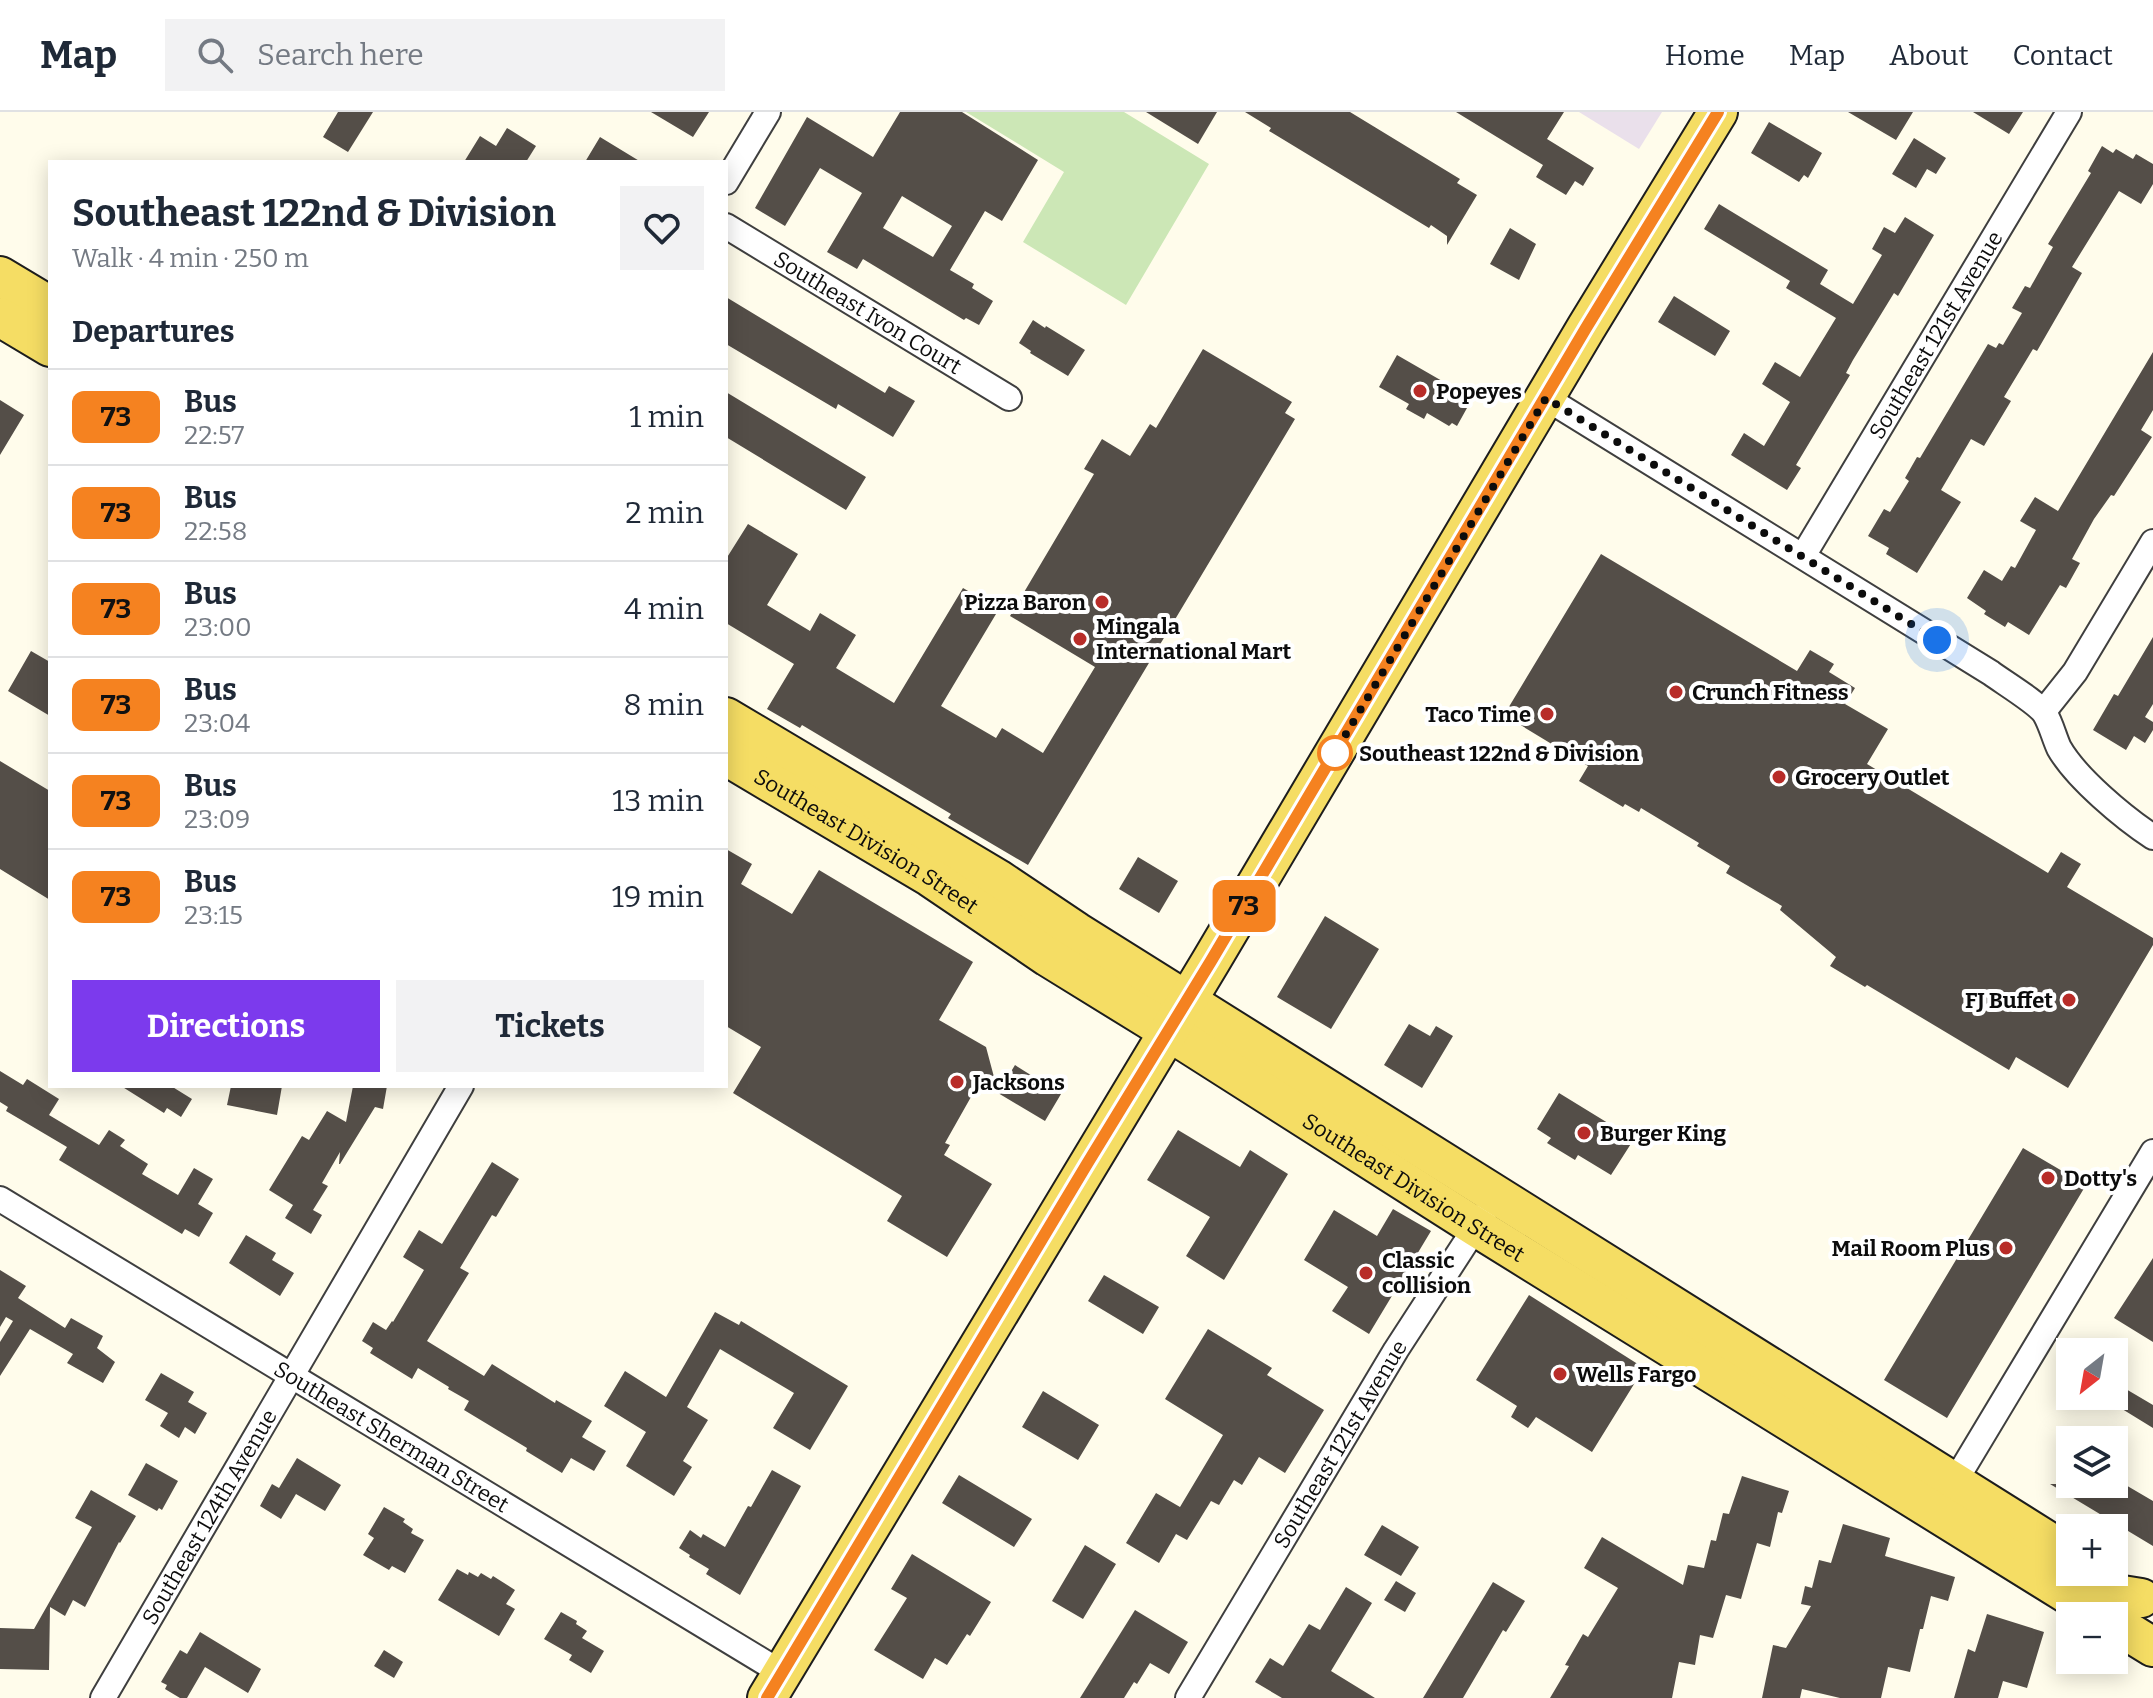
<!DOCTYPE html>
<html lang="en">
<head>
<meta charset="utf-8">
<style>
	:root { --surface:#fff; --page:#f2f2f3; --text:#1f2937; --muted:#747a83; --line:#e0e1e3; --accent:#7c3aed }
	body { margin:0; font-family:Bitter,serif; background:var(--page); color:var(--text); height:100vh; display:flex; flex-direction:column; font-size:30px; white-space:nowrap }
	* { box-sizing:border-box; margin:0 }
	p { font-size:26px; color:var(--muted) }
	.icon { flex:none; width:44px; height:44px; fill:none; stroke:currentColor; stroke-width:2; stroke-linecap:round; stroke-linejoin:round }
	.map { position:relative; flex:1; overflow:hidden }
	.panel { position:absolute; left:48px; top:48px; width:680px; height:928px; display:flex; flex-direction:column; background:var(--surface); border-radius:0px; box-shadow:0 4px 20px #0003 }
	.panel>* { flex:none }
	.badge { padding:0 16px; border-radius:12px; font-size:28px; line-height:52px }
	.needle { width:52px; rotate:211deg }
	.buttons { position:absolute; left:2056px; top:1226px; display:grid; gap:16px }
	.buttons a { display:grid; place-items:center; width:72px; height:72px; border-radius:0px; background:var(--surface); box-shadow:0 4px 20px #0003; font-size:40px }
	.you { position:absolute; width:40px; height:40px; margin:-20px; border:6px solid #fff; border-radius:50%; background:#1a73e8; box-shadow:0 0 0 12px #1a73e833 }
	.map>.badge { position:absolute; translate:-50% -50%; box-shadow:0 0 0 4px #fff }
	h2 { padding:0 24px; font-size:30px; line-height:72px }
	.round { display:grid; place-items:center; flex:none; width:84px; height:84px; border-radius:0px; background:var(--page) }
	.summary { display:flex; align-items:center; justify-content:space-between; height:136px; padding:0 24px }
	h1 { font-size:38px; font-weight:700; line-height:60px }
	.cta { display:flex; gap:16px; margin-top:auto; padding:16px 24px }
	.cta a { flex:1; height:92px; border-radius:0px; background:var(--accent); color:#fff; font-size:32px; font-weight:700; line-height:92px; text-align:center }
	.cta a+a { background:var(--page); color:var(--text) }
	ul { padding:0; list-style:none }
	li { display:flex; align-items:center; gap:24px; height:96px; padding:0 24px; border-top:2px solid var(--line) }
	li div { flex:1 }
	li b { display:block; font-size:30px }
	li em { font-style:normal }
	li .badge { min-width:88px; font-weight:700; text-align:center }
	header { display:flex; align-items:center; gap:48px; box-sizing:border-box; height:112px; padding:0 40px; background:var(--surface); border-bottom:2px solid var(--line) }
	header strong { font-size:38px }
	nav { display:flex; gap:44px; margin-inline-start:auto; font-size:28px }
	.search { width:560px; height:72px; background:var(--page); display:flex; align-items:center; gap:20px; box-sizing:border-box; padding:0 28px; border-radius:0px; color:var(--muted); font-size:30px }
	.map>svg:first-child { display:block }
	.industrial { fill:#eae0eb }
	.green { fill:#cce7b6 }
	.building { fill:#544e48; fill-rule:evenodd }
	.lines { fill:none; stroke-linecap:round; stroke-linejoin:round }
	.street-casing { stroke:#3f3f3f; stroke-width:28 }
	.primary-casing { stroke:#1d1d1d; stroke-width:42 }
	.street { stroke:#fff; stroke-width:24 }
	.primary { stroke:#f5dd64; stroke-width:38 }
	.line-casing { stroke:#fff; stroke-width:18 }
	.line { stroke:#f58220; stroke-width:12 }
	.walk { stroke:#0c0c0c; stroke-width:8; stroke-dasharray:0 14.4 }
	.poi-dot { fill:#b82c28; stroke:#fff; stroke-width:3 }
	.stop-dot { fill:#fff; stroke:#f58220; stroke-width:4 }
	.labels { text-anchor:middle; stroke-width:8; stroke-linejoin:round; paint-order:stroke }
	.street-label { font-size:22px; fill:#0c0c0c; stroke:#fff }
	.poi-label { font-size:22px; font-weight:bold; fill:#0c0c0c; stroke:#fff; text-anchor:start }
	.stop-label { font-size:22px; font-weight:bold; fill:#0c0c0c; stroke:#fff; text-anchor:start }
</style>
</head>
<body>
<header>
<strong>Map</strong>
<div class="search"><svg class="icon" aria-label="search" viewBox="0 0 24 24"><circle cx="10" cy="10" r="6"/><path d="M15 15l6 6"/></svg>Search here</div>
<nav><a>Home</a><a>Map</a><a>About</a><a>Contact</a></nav>
</header>
<div class="map">
<svg width="2153" height="1586" viewBox="0 0 2153 1586">
	<rect width="100%" height="100%" fill="#fffceb"/>
	<!-- industrial -->
	<path class="industrial" d="M1579,0H1662L1639,37Z"/>
	<!-- green -->
	<path class="green" d="M966,0H1124L1209,52L1126,193L1023,130L1064,60Z"/>
	<!-- building -->
	<path class="building" d="M338,0H373L348,40L323,25Z
		M651,0H709L693,25Z
		M900,0H962L1038,48L1002,109L985,99L950,158L974,172L972,176L993,189L979,213L966,206L964,208L863,147L857,157L827,140L862,81L820,56L785,114L755,96L807,5L873,45ZM902,84L952,114L933,145L883,116Z
		M1146,0H1217L1198,32Z
		M1245,0H1350L1460,67L1457,71L1477,83L1447,133V124L1431,113L1429,116L1269,19L1271,16Z
		M1456,0H1564L1547,27L1594,56L1583,74L1575,69L1566,83L1536,65L1543,53Z
		M1848,0H1913L1896,28Z
		M1973,0H2023L2009,22Z
		M1769,10L1822,41L1808,66L1804,63L1799,70L1751,41Z
		M507,16L536,34L526,50H464L480,24L496,34Z
		M600,25L641,50H585Z
		M1914,26L1946,46L1936,62L1927,57L1916,76L1892,62Z
		M2102,34L2113,41L2116,37L2133,47L2136,42L2153,52V72L2141,92L2119,79L2072,155L2082,161L2037,239L2033,237L2004,285L2011,289L1984,334L1971,327L1941,378L1961,390L1917,461L1886,442L1889,436L1868,424L1884,397L1890,400L1909,369L1905,366L1917,345L1920,346L1988,232L1996,236L1999,231L2003,233L2022,201L2012,196L2025,174L2030,176L2053,135L2048,132L2091,61L2088,59Z
		M1719,92L1828,158L1820,172L1853,192L1882,143L1872,137L1884,115L1895,121L1905,105L1934,123L1898,184L1894,181L1853,248L1846,261L1850,263L1796,353L1801,356L1787,378L1731,343L1744,321L1764,334L1790,290L1762,272L1775,250L1800,265L1836,206L1786,176L1790,169L1704,117Z
		M1510,116L1536,132L1519,168L1490,152Z
		M1674,184L1730,219L1715,244L1658,210Z
		M726,185L885,281L889,274L915,289L893,325L838,292L836,297L726,232Z
		M1033,208L1045,216L1046,214L1085,238L1068,264L1030,241L1031,239L1019,231Z
		M1203,237L1292,290L1285,301L1295,307L1028,753L948,706L951,702L802,613L800,616L767,597L794,552L726,511V447L748,412L798,442L767,493L810,519L820,501L856,523L836,556L894,591L963,476L999,497L941,594L996,626L1002,616L1043,641L1095,555L1010,504L1094,362L1084,357L1102,327L1130,344L1150,312L1156,316Z
		M2153,240V298L2141,318L2152,325L2114,384L2111,383L2094,407L2072,447L2080,451L2066,476L2060,473L2029,523L2008,510L2005,515L1984,502L1986,499L1967,486L1984,458L2002,469L2011,454L2015,456L2036,418L2020,409L2035,385L2058,399Z
		M1397,243L1456,277L1453,281L1467,289L1464,294L1467,296L1457,314L1452,311L1449,314L1427,301L1424,307L1406,297L1409,292L1379,275Z
		M726,280L866,365L846,398L726,325Z
		M0,288L24,303L0,343Z
		M1601,442L1797,559L1810,538L1834,552L1829,560L1855,576L1845,592L1888,617L1867,652L2048,761L2061,740L2081,752L2067,775L2153,826V833L2068,976L2016,945L2009,958L1867,873L1865,875L1830,854L1836,845L1780,798L1782,794L1726,761L1730,754L1697,734L1699,731L1641,696L1639,700L1625,692L1623,695L1579,669L1588,654L1504,603Z
		M2153,525V592L2145,605L2153,610V618L2145,631L2134,624L2126,638L2093,618L2114,582L2118,584Z
		M31,539L50,550V604L8,579Z
		M0,649L50,679V788L0,757Z
		M726,737L752,752L741,772L792,802L819,758L973,850L939,908L986,935L998,980L980,969L945,1031L950,1033L944,1043L992,1072L947,1145L887,1109L902,1084L733,981L761,935L726,914Z
		M1138,745L1178,769L1159,801L1119,777Z
		M1325,804L1379,837L1331,917L1277,885Z
		M1409,912L1430,924L1436,914L1453,924L1422,976L1384,953Z
		M1015,953L1061,982L1045,1009L998,981Z
		M0,959L23,973L27,967L59,987L49,1003L99,1033L109,1018L125,1028L120,1034L148,1052L142,1062L178,1083L194,1056L213,1067L198,1092L213,1101L199,1125L185,1117L182,1122L59,1048L67,1035L6,999L8,995L0,990Z
		M121,974H171L192,987L181,1005L167,996L164,1001Z
		M231,974H282L277,1003L227,993Z
		M353,974H387L383,997L375,995L340,1052H339L340,1040L322,1071L328,1074L313,1098L322,1103L311,1122L285,1106L293,1093L269,1078L302,1024L309,1028L327,999L346,1010Z
		M1559,981L1634,1027L1611,1063L1578,1043L1575,1048L1547,1031L1551,1026L1537,1017Z
		M1178,1018L1240,1055L1250,1038L1288,1062L1224,1168L1186,1144L1210,1105L1147,1068Z
		M2023,1036L2086,1073L1947,1306L1884,1268Z
		M492,1050L519,1067L496,1105L492,1103L460,1156L469,1161L427,1229L484,1264L492,1252L555,1291L556,1288L592,1309L582,1325L606,1339L594,1359L571,1346L562,1361L526,1339L527,1336L464,1298L469,1289L448,1277L449,1275L418,1256L412,1267L370,1241L373,1236L362,1229L373,1210L386,1218L392,1209L393,1210L424,1158L403,1145L419,1118L442,1132Z
		M1393,1097L1431,1119L1369,1222L1332,1199L1348,1175L1304,1148L1334,1098L1377,1124Z
		M246,1123L276,1141L272,1148L294,1161L280,1184L229,1151Z
		M2153,1146V1230L2114,1206Z
		M0,1158L26,1174L18,1186L65,1216L71,1206L103,1224L97,1236L115,1250L103,1271L67,1251L73,1242L30,1217L0,1264V1230L13,1209L6,1205L0,1215Z
		M1104,1163L1159,1195L1143,1222L1088,1189Z
		M1529,1183L1644,1256L1592,1340L1536,1305L1528,1316L1511,1305L1517,1294L1476,1268Z
		M715,1200L739,1213L741,1209L848,1274L810,1338L773,1316L794,1281L720,1237L687,1295L708,1308L683,1349L692,1355L674,1384L626,1354L646,1320L604,1294L625,1259L666,1285Z
		M1208,1217L1272,1256L1267,1263L1324,1298L1285,1361L1259,1345L1242,1373L1234,1368L1219,1393L1211,1389L1187,1428L1176,1422L1159,1451L1126,1431L1156,1381L1180,1395L1223,1323L1165,1287Z
		M161,1261L194,1280L188,1290L207,1301L195,1322L185,1315L179,1326L160,1314L168,1301L145,1288Z
		M2114,1270L2153,1293V1316L2114,1292Z
		M1043,1279L1099,1313L1078,1348L1022,1315Z
		M297,1346L341,1373L325,1399L296,1382L281,1407L260,1394L272,1372L279,1376Z
		M146,1351L178,1369L162,1398L159,1396L157,1399L128,1383Z
		M772,1358L801,1374L740,1483L706,1462L709,1457L689,1445L690,1443L679,1436L690,1418L701,1426L703,1422L725,1435L748,1394L751,1395Z
		M959,1363L1032,1407L1014,1435L942,1391Z
		M1742,1364L1789,1379L1782,1401L1778,1400L1770,1435L1757,1431L1741,1487L1726,1483L1713,1526L1700,1523L1695,1553L1679,1550L1672,1586H1550L1569,1554L1565,1553L1583,1522L1588,1525L1618,1476L1584,1456L1602,1425L1683,1473L1688,1453L1704,1456L1711,1428L1716,1429L1723,1401L1729,1402Z
		M2050,1372H2124L2153,1389V1434Z
		M91,1378L136,1404L120,1431L119,1430L85,1495L73,1488L65,1504L50,1495L49,1558L0,1557V1516L34,1517L92,1415L75,1406Z
		M384,1395L405,1407L403,1410L413,1417L411,1421L424,1428L405,1461L392,1454L389,1458L363,1443L374,1426L368,1422Z
		M1843,1412L1890,1426L1885,1444L1955,1465L1948,1489L1931,1484L1923,1517H1920L1910,1560L1888,1555L1881,1586H1840L1802,1577L1800,1586H1762L1773,1533L1786,1536L1811,1494L1801,1492L1805,1474L1812,1476L1819,1448L1831,1451Z
		M1382,1413L1419,1435L1401,1464L1364,1443Z
		M1085,1433L1116,1452L1083,1507L1052,1489Z
		M912,1442L991,1490L970,1524L967,1522L947,1553L935,1546L923,1567L874,1538L907,1486L891,1477Z
		M457,1457L468,1463L469,1460L478,1465L481,1461L491,1467L493,1464L515,1478L506,1492L515,1497L499,1524L438,1488Z
		M1396,1469L1416,1481L1405,1500L1384,1488Z
		M1493,1470L1525,1489L1506,1520L1503,1518L1463,1586H1423Z
		M1346,1475L1372,1491L1331,1559L1375,1586H1282L1255,1570L1270,1546L1283,1554L1309,1512L1320,1518Z
		M1135,1498L1188,1530L1169,1562L1150,1551L1137,1572L1134,1570L1124,1586H1080Z
		M561,1500L577,1509L576,1512L587,1519L582,1526L604,1539L591,1561L569,1548L572,1543L544,1527Z
		M1987,1502L2044,1520L2027,1576L2003,1569L1998,1586H1954L1968,1537L1975,1540Z
		M200,1520L261,1557L248,1581L205,1555L187,1586H180L165,1577L167,1573L161,1570L180,1538L187,1542Z
		M384,1538L403,1550L394,1566L374,1554Z"/>
	<g class="lines">
		<!-- street casing -->
		<g class="street-casing">
			<g id="street">
				<path d="M726,70L768,0"/>
				<path id="s1" d="M726,114L1009,286"/>
				<path d="M1546,286L1991,561C2003,570 2038,591 2045,602C2051,612 2054,625 2059,636C2076,666 2124,706 2153,725"/>
				<path id="s2" d="M1803,444L2069,0"/>
				<path d="M2044,599L2075,560L2153,430"/>
				<path id="s3" d="M0,1087L782,1561"/>
				<path d="M1948,1381L2153,1040"/>
				<path id="s4" d="M103,1586L461,974"/>
				<path id="s5" d="M1188,1586L1396,1238L1483,1104"/>
			</g>
		</g>
		<!-- primary casing -->
		<g class="primary-casing">
			<g id="primary">
				<path d="M0,164L50,194"/>
				<path d="M0,205L50,235"/>
				<path d="M726,605L998,767L1077,820L2070,1443"/>
				<path id="s6" d="M726,644L930,765L1048,845L1168,919L1476,1115L2103,1504"/>
				<path d="M2074,1460L2116,1482L2141,1486"/>
				<path d="M2114,1511L2153,1535"/>
				<path d="M767,1586L1211,849L1586,216L1718,0"/>
			</g>
		</g>
		<!-- street -->
		<use href="#street" class="street"/>
		<!-- primary -->
		<use href="#primary" class="primary"/>
	</g>
	<g class="lines">
		<!-- line casing -->
		<g class="line-casing">
			<path id="line" d="M767,1586L1087,1052L1211,849L1586,216L1718,0"/>
		</g>
		<!-- line -->
		<use href="#line" class="line"/>
		<!-- walk -->
		<path class="walk" d="M1335,641L1333,644L1546,286L1937,528"/>
	</g>
	<!-- markers -->
	<g class="poi-dot">
		<circle cx="1420" cy="279" r="8"/>
		<circle cx="1102" cy="490" r="8"/>
		<circle cx="1080" cy="527" r="8"/>
		<circle cx="1676" cy="580" r="8"/>
		<circle cx="1547" cy="602" r="8"/>
		<circle cx="1779" cy="665" r="8"/>
		<circle cx="2069" cy="888" r="8"/>
		<circle cx="957" cy="970" r="8"/>
		<circle cx="1584" cy="1021" r="8"/>
		<circle cx="2048" cy="1066" r="8"/>
		<circle cx="2006" cy="1136" r="8"/>
		<circle cx="1366" cy="1161" r="8"/>
		<circle cx="1560" cy="1262" r="8"/>
	</g>
	<circle class="stop-dot" cx="1335" cy="641" r="16"/>
	<g class="labels">
		<!-- street labels -->
		<g class="street-label">
			<text dy="8" stroke="none"><textPath href="#s1" startOffset="166">Southeast Ivon Court</textPath></text>
			<text dy="8" stroke="none"><textPath href="#s2" startOffset="258">Southeast 121st Avenue</textPath></text>
			<text dy="8" stroke="none"><textPath href="#s6" startOffset="164">Southeast Division Street</textPath></text>
			<text dy="8" stroke="none"><textPath href="#s6" startOffset="812">Southeast Division Street</textPath></text>
			<text dy="8" stroke="none"><textPath href="#s3" startOffset="458">Southeast Sherman Street</textPath></text>
			<text dy="8" stroke="none"><textPath href="#s5" startOffset="296">Southeast 121st Avenue</textPath></text>
			<text dy="8" stroke="none"><textPath href="#s4" startOffset="210">Southeast 124th Avenue</textPath></text>
		</g>
		<!-- poi labels -->
		<g class="poi-label">
			<text x="1436" y="287">Popeyes</text>
			<text x="1086" y="498" text-anchor="end">Pizza Baron</text>
			<text x="1096" y="522">Mingala<tspan x="1096" dy="25">International Mart</tspan></text>
			<text x="1692" y="588">Crunch Fitness</text>
			<text x="1531" y="610" text-anchor="end">Taco Time</text>
			<text x="1795" y="673">Grocery Outlet</text>
			<text x="2053" y="896" text-anchor="end">FJ Buffet</text>
			<text x="973" y="978">Jacksons</text>
			<text x="1600" y="1029">Burger King</text>
			<text x="2064" y="1074">Dotty's</text>
			<text x="1990" y="1144" text-anchor="end">Mail Room Plus</text>
			<text x="1382" y="1156">Classic<tspan x="1382" dy="25">collision</tspan></text>
			<text x="1576" y="1270">Wells Fargo</text>
		</g>
		<!-- stop labels -->
		<g class="stop-label">
			<text x="1359" y="649">Southeast 122nd &amp; Division</text>
		</g>
	</g>
</svg>
<div class="buttons">
<a><svg class="needle" viewBox="-14 -14 28 28"><path d="M0-13l5 13h-10z" fill="#e53935"/><path d="M0 13l5-13h-10z" fill="#747a83"/></svg></a>
<a><svg class="icon" aria-label="layers" viewBox="0 0 24 24"><path d="M12 4l9 5-9 5-9-5zM3 14l9 5 9-5"/></svg></a>
<a>+</a>
<a>−</a>
</div>
<div class="you" style="left:1937px;top:528px"></div>
<b class="badge" style="left:1244px;top:794px;background:#f58220;color:#111">73</b>
<section class="panel">
<div class="summary"><div><h1>Southeast 122nd &amp; Division</h1><p>Walk · 4 min · 250 m</p></div><a class="round"><svg class="icon" aria-label="heart" viewBox="0 0 24 24"><path d="M12 20l-8-8c-3-5 5-10 8-4 3-6 11-1 8 4z"/></svg></a></div>
<h2>Departures</h2>
<ul>
<li><span class="badge" style="background:#f58220;color:#111">73</span><div><b>Bus</b><p>22:57</p></div><em>1 min</em></li>
<li><span class="badge" style="background:#f58220;color:#111">73</span><div><b>Bus</b><p>22:58</p></div><em>2 min</em></li>
<li><span class="badge" style="background:#f58220;color:#111">73</span><div><b>Bus</b><p>23:00</p></div><em>4 min</em></li>
<li><span class="badge" style="background:#f58220;color:#111">73</span><div><b>Bus</b><p>23:04</p></div><em>8 min</em></li>
<li><span class="badge" style="background:#f58220;color:#111">73</span><div><b>Bus</b><p>23:09</p></div><em>13 min</em></li>
<li><span class="badge" style="background:#f58220;color:#111">73</span><div><b>Bus</b><p>23:15</p></div><em>19 min</em></li>
</ul>
<div class="cta"><a>Directions</a><a>Tickets</a></div>
</section>
</div>
</body>
</html>
